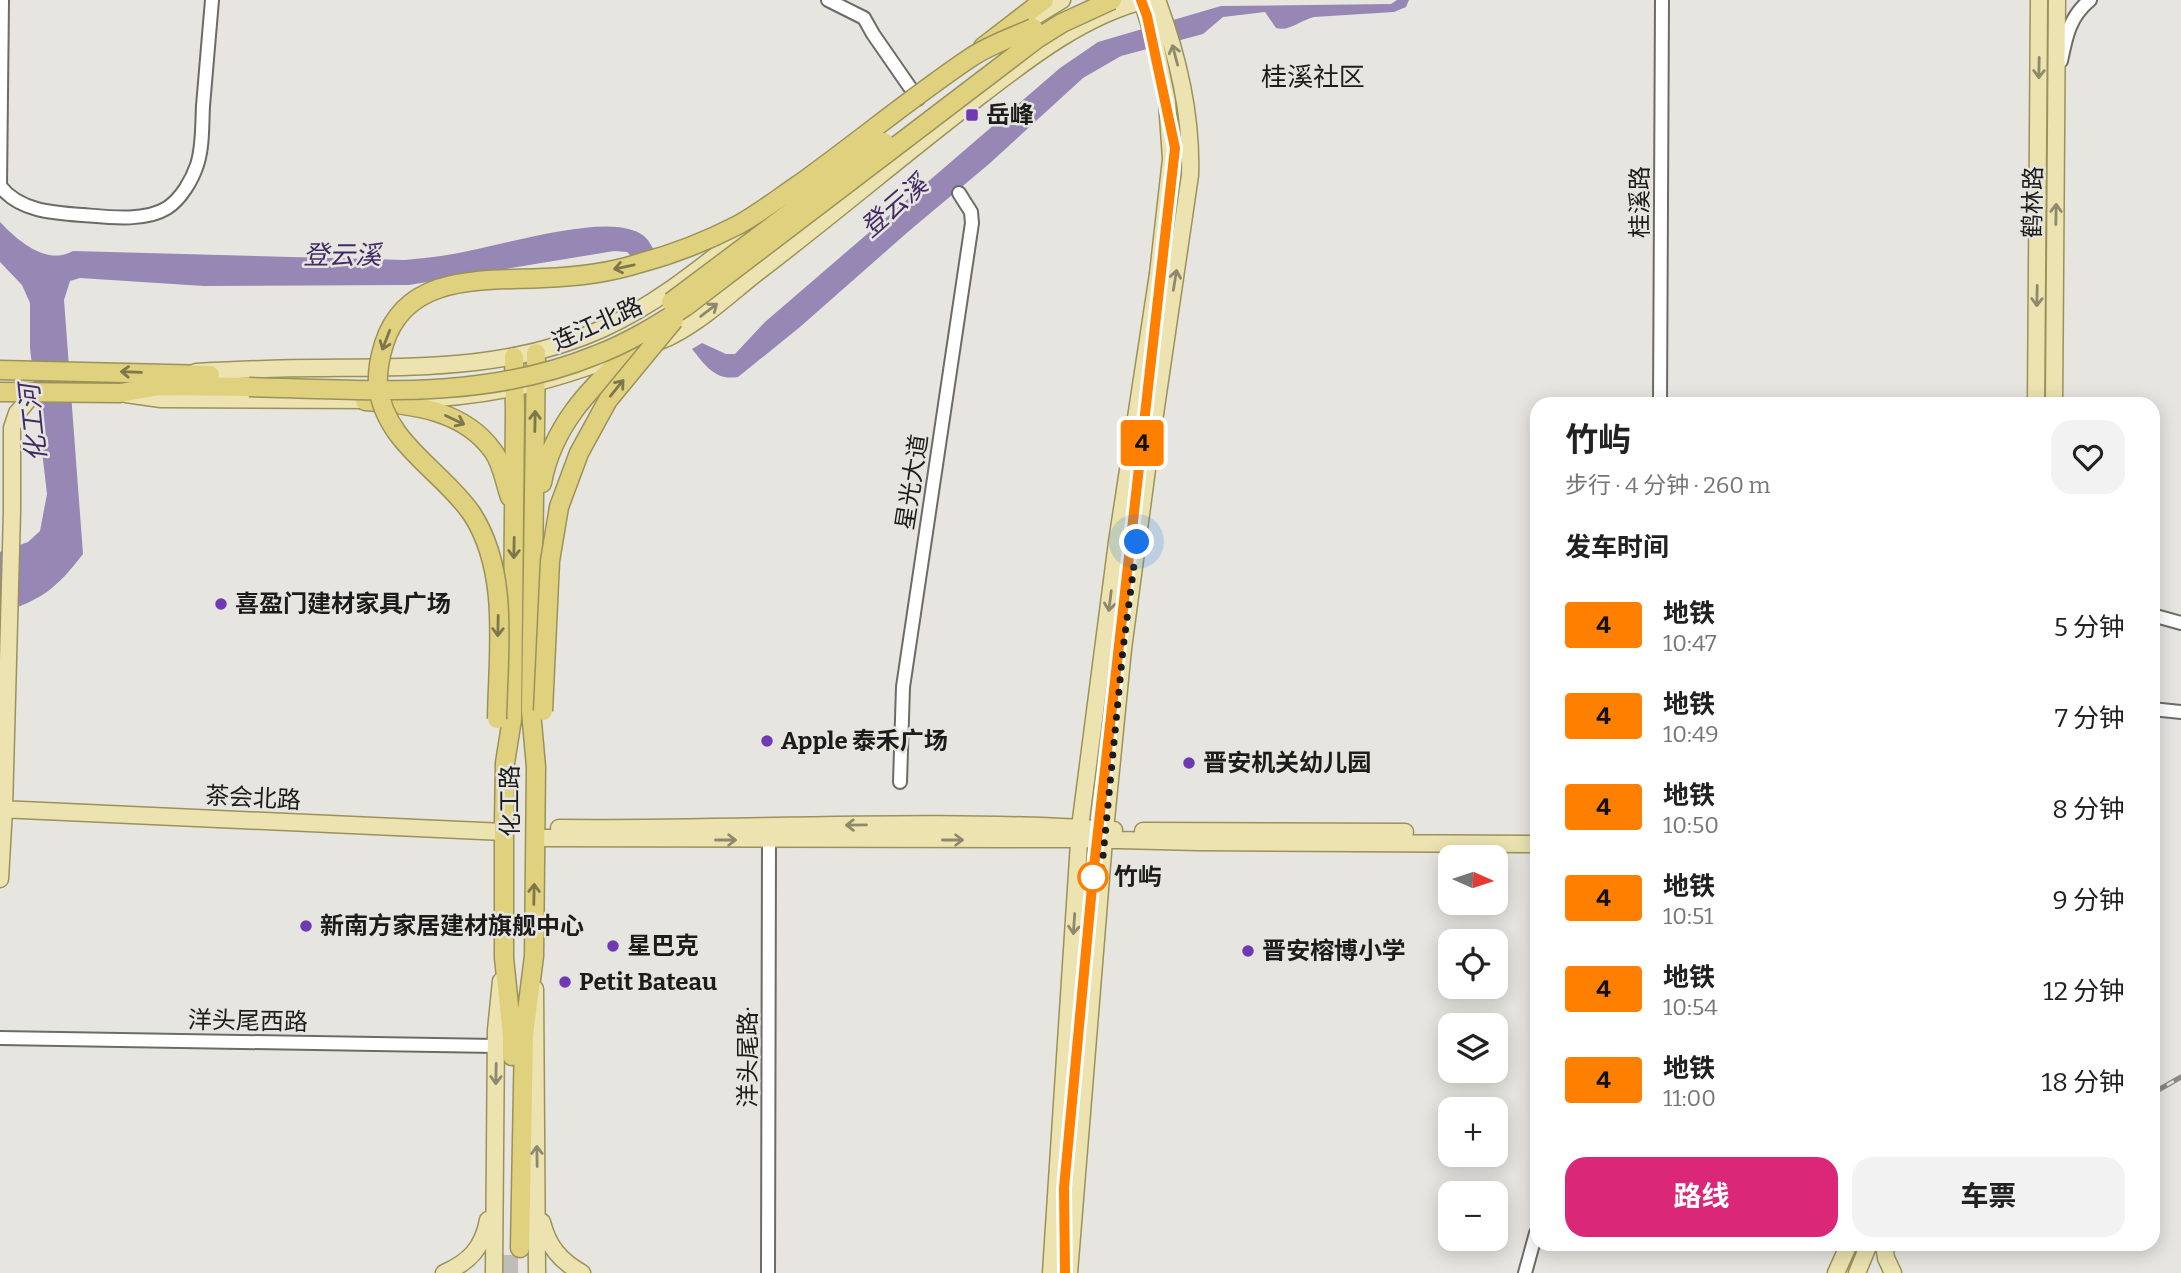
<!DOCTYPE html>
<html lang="zh">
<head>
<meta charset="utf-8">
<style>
	:root { --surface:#fff; --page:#f2f2f2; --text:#222; --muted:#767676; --accent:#db2777 }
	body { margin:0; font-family:Bitter,"Noto Sans SC",serif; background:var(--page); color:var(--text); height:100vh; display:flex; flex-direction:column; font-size:26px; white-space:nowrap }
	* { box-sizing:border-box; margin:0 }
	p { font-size:23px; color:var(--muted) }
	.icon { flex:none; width:38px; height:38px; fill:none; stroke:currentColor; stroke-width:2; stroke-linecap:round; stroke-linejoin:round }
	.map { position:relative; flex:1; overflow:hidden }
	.side { position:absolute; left:1530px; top:397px; width:630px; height:854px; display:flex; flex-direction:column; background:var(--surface); border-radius:21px; box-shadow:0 4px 18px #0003 }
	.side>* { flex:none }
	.badge { padding:0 14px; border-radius:5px; font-size:24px; line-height:46px }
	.needle { width:46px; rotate:93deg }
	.fabs { position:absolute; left:1438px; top:845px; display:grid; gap:14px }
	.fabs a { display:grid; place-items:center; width:70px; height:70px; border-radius:14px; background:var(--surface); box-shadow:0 4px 18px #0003; font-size:35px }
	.you { position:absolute; width:35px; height:35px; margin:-18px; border:5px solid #fff; border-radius:50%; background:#1a73e8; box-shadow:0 0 0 10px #1a73e833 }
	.map>.badge { position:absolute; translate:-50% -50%; box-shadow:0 0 0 4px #fff }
	h2 { padding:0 35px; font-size:26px; line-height:63px }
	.round { display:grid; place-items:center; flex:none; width:74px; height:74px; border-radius:21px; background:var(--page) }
	.summary { display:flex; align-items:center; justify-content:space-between; height:119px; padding:0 35px }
	h1 { font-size:33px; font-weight:700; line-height:52px }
	.primary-button { display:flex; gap:14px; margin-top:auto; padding:14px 35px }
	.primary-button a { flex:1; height:80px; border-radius:21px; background:var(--accent); color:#fff; font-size:28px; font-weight:700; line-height:80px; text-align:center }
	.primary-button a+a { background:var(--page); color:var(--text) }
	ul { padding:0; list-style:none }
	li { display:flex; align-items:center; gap:21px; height:91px; padding:0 35px }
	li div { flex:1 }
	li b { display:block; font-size:26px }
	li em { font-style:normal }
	li .badge { min-width:77px; font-weight:700; text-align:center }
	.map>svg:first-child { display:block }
	.water { fill:#9687b5 }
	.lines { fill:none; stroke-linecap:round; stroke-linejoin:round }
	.highway-tunnel { stroke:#bebdb8; stroke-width:18; stroke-dasharray:18 9; stroke-linecap:butt }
	.minor-casing { stroke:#6c6b67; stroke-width:16 }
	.major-casing { stroke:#9b925a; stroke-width:19 }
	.highway-casing { stroke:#9b925a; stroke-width:21 }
	.minor { stroke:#fff; stroke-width:12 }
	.major { stroke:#ece3b1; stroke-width:16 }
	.highway { stroke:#dfd17d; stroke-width:18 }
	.rail-casing { stroke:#888884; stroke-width:5 }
	.rail { stroke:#e6e5e0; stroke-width:2.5; stroke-dasharray:8; stroke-linecap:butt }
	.highway-bridge-casing { stroke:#9b925a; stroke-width:21; stroke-linecap:butt }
	.highway-bridge { stroke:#dfd17d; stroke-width:18 }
	.oneway { stroke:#8e896d }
	.oneway2 { stroke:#7e764c }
	.line-casing { stroke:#fff; stroke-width:16 }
	.line { stroke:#ff7f00; stroke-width:10 }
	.walk { stroke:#1c1c1a; stroke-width:7; stroke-dasharray:0 12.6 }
	.poi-dot { fill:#6f3ab1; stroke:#e6e5e0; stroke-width:2.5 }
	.stop-dot { fill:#fff; stroke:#ff7f00; stroke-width:3.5 }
	.labels { text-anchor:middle; stroke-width:5; stroke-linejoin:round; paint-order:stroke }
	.poi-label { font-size:24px; font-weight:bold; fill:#1c1c1a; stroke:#e6e5e0; text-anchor:start }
	.street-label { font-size:24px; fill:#1c1c1a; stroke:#e6e5e0 }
	.stop-label { font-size:24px; font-weight:bold; fill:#1c1c1a; stroke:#e6e5e0; text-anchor:start }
	.neighbourhood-label { font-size:26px; fill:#1c1c1a; stroke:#e6e5e0 }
	.water-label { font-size:26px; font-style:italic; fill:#422b65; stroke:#e6e5e0 }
</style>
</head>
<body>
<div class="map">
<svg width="2181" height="1273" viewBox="0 0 2181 1273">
	<rect width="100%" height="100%" fill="#e6e5e0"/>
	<!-- water -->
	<path class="water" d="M1397,0H1409L1406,7L1394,12L1314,17C1301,20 1289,32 1276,28L1265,12L1223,17L1203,34L1121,56L1083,78L989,164L909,231L800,327L738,377C715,381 705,365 692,349L702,343L726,354H735L765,322L945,167L1060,68L1098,42L1221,6L1391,4Z
		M0,222C18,241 47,266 73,251L405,260C421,258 437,257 453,254C497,247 593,216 632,230C645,234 649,240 654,251L632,257L627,252L614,251L409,285L204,286L80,278L70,281L64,300L83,554C56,589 42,600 0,613V552L28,542L40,531L47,494L30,348V303L22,285L0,262Z"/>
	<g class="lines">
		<!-- highway-tunnel -->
		<path class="highway-tunnel" d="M509,1273V1248"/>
		<!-- minor casing -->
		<g class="minor-casing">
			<path id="minor" d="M2,0L0,186C19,211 53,213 83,215C107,217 145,222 167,208C181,199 192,180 197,165C203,147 202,125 203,106C206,71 209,35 212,0
				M828,0L864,18L873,34L918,99
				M2061,61C2066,36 2070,16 2090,0
				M1660,404L1662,0
				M2152,615L2181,623
				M2152,709L2181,712
				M900,782L903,687L972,223L971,212L959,193
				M0,1038L496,1046
				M768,1273L769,840
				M1525,1273L1536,1233"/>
		</g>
		<!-- major casing -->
		<g class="major-casing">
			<path id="major" d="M1031,19L1062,0
				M196,372C236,370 277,368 318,368C415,367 513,370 604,328C664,301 717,254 769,214
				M126,394L161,399L376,400
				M402,400C486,398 550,383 628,352C643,346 659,343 673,335C704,319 731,293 758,272C829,218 896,161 966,107C1018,67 1081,15 1147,0
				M2036,404L2039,0
				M2054,404L2057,0
				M0,809L504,832
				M559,828C744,830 929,817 1114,830
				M1143,831L1405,832
				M535,838L1080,839L1198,842L1536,844
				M0,879L4,809L12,511V428L17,413L35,392
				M535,989L537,1273
				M542,1222C548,1246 560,1261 582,1273
				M1884,1244L1886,1258L1893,1273
				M444,1273C470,1262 483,1247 488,1220
				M494,1273L496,1030L501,981
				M1051,1273L1080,827L1117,542L1158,274L1171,159L1167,101L1155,43L1142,0
				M1069,1273L1104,840L1123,649L1148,462L1190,175C1192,115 1178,56 1157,0
				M1836,1273L1849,1244
				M1857,1273L1869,1244"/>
		</g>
		<!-- highway casing -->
		<g class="highway-casing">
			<path id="highway" d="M983,47L1044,0
				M0,370L210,375
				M0,392L120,393L160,386L249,387
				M365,401C412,405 463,409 493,451C502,463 505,483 510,497
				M542,483C552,427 589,389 629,352
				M512,1056V1035L504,958V822L505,763L512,719L515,412L514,357
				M520,1248L524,1035L534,956L536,767L531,711L536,353"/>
		</g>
		<!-- minor -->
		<use href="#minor" class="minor"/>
		<!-- major -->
		<use href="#major" class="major"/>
		<!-- highway -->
		<use href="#highway" class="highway"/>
		<!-- rail casing -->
		<g class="rail-casing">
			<path id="rail" d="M2153,1093L2181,1077"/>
		</g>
		<!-- rail -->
		<use href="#rail" class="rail"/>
		<!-- highway-bridge casing -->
		<g class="highway-bridge-casing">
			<path id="highway-bridge" d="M671,302L884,142
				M249,387C367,390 484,401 596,355C628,343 657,325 685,307L1038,38L1062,23L1112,0
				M543,711L550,561L559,507L579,453L608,400L674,320
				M497,719C498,652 510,573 472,514C442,470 384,443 378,385C377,371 380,357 384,344C406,273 483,281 543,278C575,277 609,273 640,263C674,254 707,241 738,225C760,213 780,197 801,183C858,142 912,97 970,58C989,45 1013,37 1033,28"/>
		</g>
		<!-- highway-bridge -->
		<use href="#highway-bridge" class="highway-bridge"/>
	</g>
	<!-- one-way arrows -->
	<defs><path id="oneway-shaft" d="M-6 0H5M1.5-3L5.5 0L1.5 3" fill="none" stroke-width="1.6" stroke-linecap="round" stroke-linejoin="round" transform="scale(1.75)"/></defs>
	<g class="oneway">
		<use href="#oneway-shaft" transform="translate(1175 55) rotate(-105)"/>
		<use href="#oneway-shaft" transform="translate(2039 68) rotate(91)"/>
		<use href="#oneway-shaft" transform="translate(2056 214) rotate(-89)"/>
		<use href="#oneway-shaft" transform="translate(1175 280) rotate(-81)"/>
		<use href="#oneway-shaft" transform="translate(2037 296) rotate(91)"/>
		<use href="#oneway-shaft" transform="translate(709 310) rotate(-37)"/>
		<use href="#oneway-shaft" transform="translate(1110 601) rotate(97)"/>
		<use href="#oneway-shaft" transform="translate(856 825) rotate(179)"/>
		<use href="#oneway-shaft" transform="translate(726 840)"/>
		<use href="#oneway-shaft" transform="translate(953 840)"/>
		<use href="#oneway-shaft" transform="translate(1074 924) rotate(94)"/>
		<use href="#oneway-shaft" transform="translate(496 1074) rotate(91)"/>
		<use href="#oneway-shaft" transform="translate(537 1156) rotate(-91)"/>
	</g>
	<g class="oneway2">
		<use href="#oneway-shaft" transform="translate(624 267) rotate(168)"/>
		<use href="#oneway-shaft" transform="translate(386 340) rotate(111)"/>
		<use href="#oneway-shaft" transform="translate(131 372) rotate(-178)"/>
		<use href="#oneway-shaft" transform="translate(617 388) rotate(-51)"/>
		<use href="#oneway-shaft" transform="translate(455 420) rotate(25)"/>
		<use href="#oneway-shaft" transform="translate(535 421) rotate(-89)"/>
		<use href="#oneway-shaft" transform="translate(514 548) rotate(91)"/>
		<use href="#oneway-shaft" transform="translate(498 626) rotate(91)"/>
		<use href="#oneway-shaft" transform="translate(534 894) rotate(-89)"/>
	</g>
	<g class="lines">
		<!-- line casing -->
		<g class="line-casing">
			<path id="line" d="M1065,1273L1064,1188L1093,876L1175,148L1147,16L1141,0"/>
		</g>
		<!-- line -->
		<use href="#line" class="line"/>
		<!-- walk -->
		<path class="walk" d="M1093,877L1102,867L1123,649L1137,542"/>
	</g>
	<!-- markers -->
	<g class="poi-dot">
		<rect x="965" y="108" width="14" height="14" rx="3.5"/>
		<circle cx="221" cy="604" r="7"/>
		<circle cx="767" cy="741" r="7"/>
		<circle cx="1189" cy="763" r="7"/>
		<circle cx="306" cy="926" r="7"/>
		<circle cx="613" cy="946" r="7"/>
		<circle cx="1248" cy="951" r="7"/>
		<circle cx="565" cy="982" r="7"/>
	</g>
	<circle class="stop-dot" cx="1093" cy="877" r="14"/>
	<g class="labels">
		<!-- poi labels -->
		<g class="poi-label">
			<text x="986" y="123">岳峰</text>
			<text x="235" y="612">喜盈门建材家具广场</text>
			<text x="781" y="749">Apple 泰禾广场</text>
			<text x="1203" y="771">晋安机关幼儿园</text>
			<text x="320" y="934">新南方家居建材旗舰中心</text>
			<text x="627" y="954">星巴克</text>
			<text x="1262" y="959">晋安榕博小学</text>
			<text x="579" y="990">Petit Bateau</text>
		</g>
		<!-- street labels -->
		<g class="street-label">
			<text transform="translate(1640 202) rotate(-90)" y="8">桂溪路</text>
			<text transform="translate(2033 202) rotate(-89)" y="8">鹤林路</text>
			<text transform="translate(597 324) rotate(-24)" y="8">连江北路</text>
			<text transform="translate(912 482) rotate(-81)" y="8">星光大道</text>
			<text transform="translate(253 798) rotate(3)" y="8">茶会北路</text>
			<text transform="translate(510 801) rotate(-90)" y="8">化工路</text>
			<text transform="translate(248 1021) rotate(1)" y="8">洋头尾西路</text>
			<text transform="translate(748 1057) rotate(-90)" y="8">洋头尾路·</text>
		</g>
		<!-- stop labels -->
		<g class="stop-label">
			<text x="1114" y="885">竹屿</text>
		</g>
		<!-- neighbourhood labels -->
		<g class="neighbourhood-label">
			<text x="1313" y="86">桂溪社区</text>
		</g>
		<!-- water labels -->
		<g class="water-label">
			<text transform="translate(894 206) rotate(-41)" y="9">登云溪</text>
			<text x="342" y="264">登云溪</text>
			<text transform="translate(33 423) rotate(-96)" y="9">化工河</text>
		</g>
	</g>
</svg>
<div class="fabs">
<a><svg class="needle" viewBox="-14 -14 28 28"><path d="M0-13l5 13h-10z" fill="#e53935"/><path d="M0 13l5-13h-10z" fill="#767676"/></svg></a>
<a><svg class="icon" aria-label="locate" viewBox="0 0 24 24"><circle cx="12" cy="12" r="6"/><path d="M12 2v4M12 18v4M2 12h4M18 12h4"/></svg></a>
<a><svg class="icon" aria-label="layers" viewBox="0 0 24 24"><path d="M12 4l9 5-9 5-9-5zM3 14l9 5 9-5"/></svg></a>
<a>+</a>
<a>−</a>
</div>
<div class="you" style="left:1137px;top:542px"></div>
<b class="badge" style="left:1142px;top:443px;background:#ff7f00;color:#111">4</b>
<section class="side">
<div class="summary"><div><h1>竹屿</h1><p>步行 · 4 分钟 · 260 m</p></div><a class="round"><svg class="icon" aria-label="heart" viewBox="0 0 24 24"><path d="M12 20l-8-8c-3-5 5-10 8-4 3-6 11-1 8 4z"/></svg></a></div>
<h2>发车时间</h2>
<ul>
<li><span class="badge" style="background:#ff7f00;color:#111">4</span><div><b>地铁</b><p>10:47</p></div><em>5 分钟</em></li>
<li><span class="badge" style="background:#ff7f00;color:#111">4</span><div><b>地铁</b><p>10:49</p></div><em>7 分钟</em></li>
<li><span class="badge" style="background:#ff7f00;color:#111">4</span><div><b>地铁</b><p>10:50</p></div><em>8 分钟</em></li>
<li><span class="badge" style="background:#ff7f00;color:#111">4</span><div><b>地铁</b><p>10:51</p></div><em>9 分钟</em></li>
<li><span class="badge" style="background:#ff7f00;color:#111">4</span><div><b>地铁</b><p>10:54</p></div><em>12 分钟</em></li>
<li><span class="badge" style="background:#ff7f00;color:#111">4</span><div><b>地铁</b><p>11:00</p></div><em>18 分钟</em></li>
</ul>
<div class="primary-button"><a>路线</a><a>车票</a></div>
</section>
</div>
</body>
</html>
